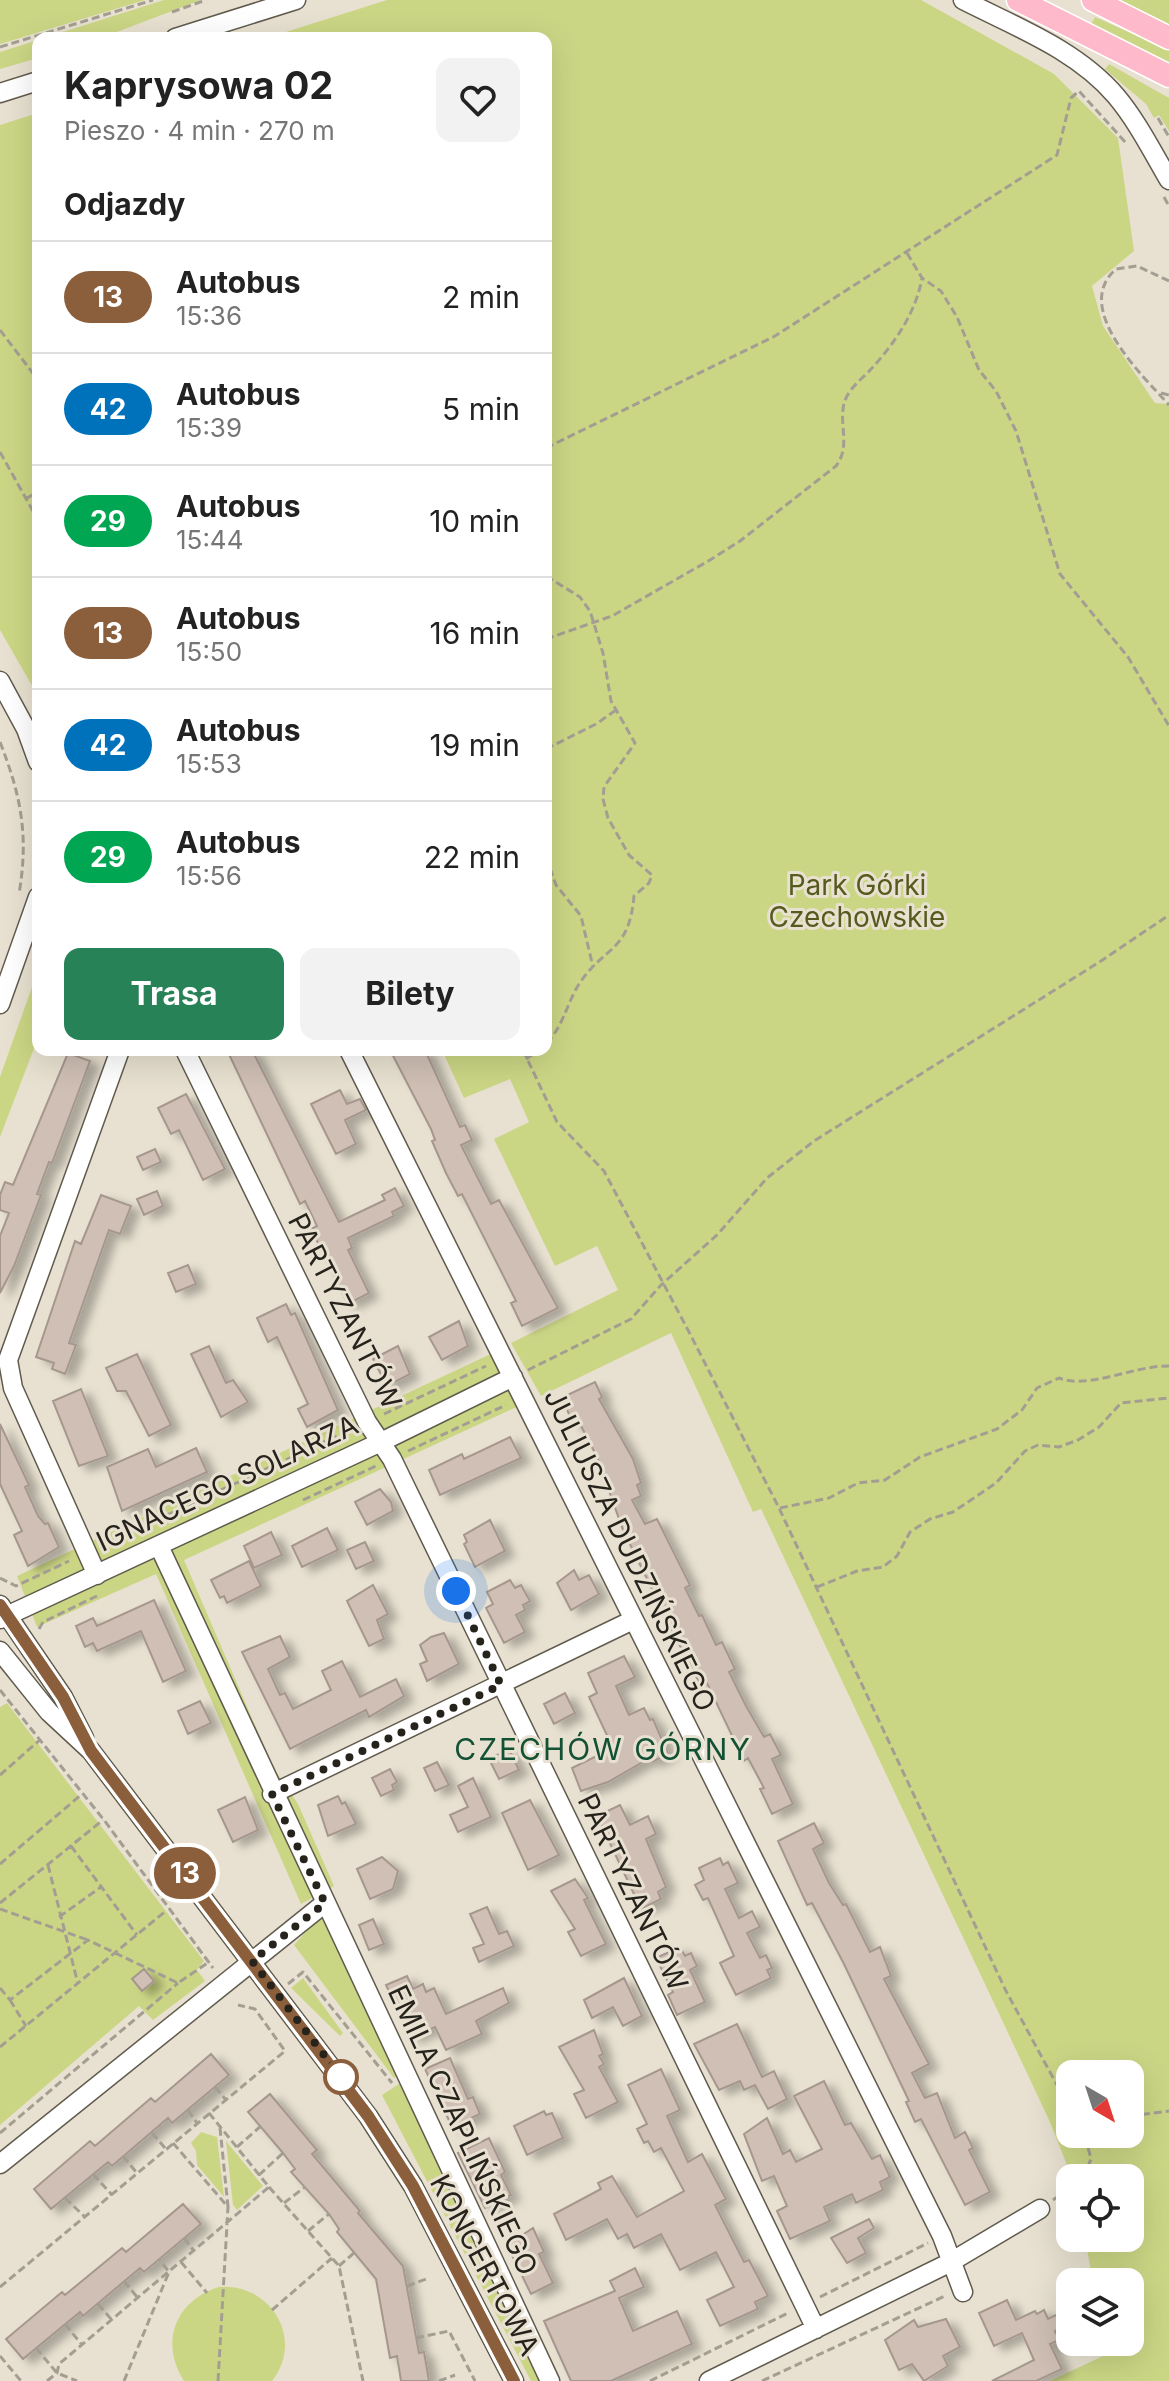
<!DOCTYPE html>
<html lang="pl">
<head>
<meta charset="utf-8">
<style>
	:root { --surface:#fff; --page:#f2f2f2; --text:#222; --muted:#767676; --line:#e0e0e0; --accent:#288257 }
	body { margin:0; font-family:Inter,sans-serif; background:var(--page); color:var(--text); height:100vh; display:flex; flex-direction:column; font-size:30px; white-space:nowrap }
	* { box-sizing:border-box; margin:0 }
	p { font-size:26px; color:var(--muted) }
	.icon { flex:none; width:44px; height:44px; fill:none; stroke:currentColor; stroke-width:2; stroke-linecap:round; stroke-linejoin:round }
	.map { position:relative; flex:1; overflow:hidden }
	.details { position:absolute; left:32px; top:32px; width:520px; height:1024px; display:flex; flex-direction:column; background:var(--surface); border-radius:16px; box-shadow:0 8px 32px #0002 }
	.details>* { flex:none }
	.badge { padding:0 16px; border-radius:26px; font-size:28px; line-height:52px }
	.needle { width:52px; rotate:141deg }
	.fabs { position:absolute; left:1056px; top:2060px; display:grid; gap:16px }
	.fabs a { display:grid; place-items:center; width:88px; height:88px; border-radius:16px; background:var(--surface); box-shadow:0 8px 32px #0002; font-size:40px }
	.you { position:absolute; width:40px; height:40px; margin:-20px; border:6px solid #fff; border-radius:50%; background:#1a73e8; box-shadow:0 0 0 12px #1a73e833 }
	.map>.badge { position:absolute; translate:-50% -50%; box-shadow:0 0 0 4px #fff }
	h2 { padding:0 32px; font-size:30px; line-height:72px }
	.round { display:grid; place-items:center; flex:none; width:84px; height:84px; border-radius:16px; background:var(--page) }
	.headline { display:flex; align-items:center; justify-content:space-between; height:136px; padding:0 32px }
	h1 { font-size:38px; font-weight:700; line-height:60px }
	.action { display:flex; gap:16px; margin-top:auto; padding:16px 32px }
	.action a { flex:1; height:92px; border-radius:16px; background:var(--accent); color:#fff; font-size:32px; font-weight:700; line-height:92px; text-align:center }
	.action a+a { background:var(--page); color:var(--text) }
	ul { padding:0; list-style:none }
	li { display:flex; align-items:center; gap:24px; height:112px; padding:0 32px; border-top:2px solid var(--line) }
	li div { flex:1 }
	li b { display:block; font-size:30px }
	li em { font-style:normal }
	li .badge { min-width:88px; font-weight:700; text-align:center }
	.map>svg:first-child { display:block }
	.green { fill:#cbd685; fill-rule:evenodd }
	.building { fill:#cfbfb5; stroke:#a6978e; stroke-width:2; filter:url(#shadow) }
	.lines { fill:none; stroke-linecap:round; stroke-linejoin:round }
	.minor-casing { stroke:#605b4d; stroke-width:21 }
	.major-casing { stroke:#fff; stroke-width:25 }
	.path { stroke:#a49e92; stroke-width:3; stroke-dasharray:8 4; stroke-linecap:butt }
	.minor { stroke:#fff; stroke-width:18 }
	.major { stroke:#feb9ca; stroke-width:22 }
	.line-casing { stroke:#fff; stroke-width:18 }
	.line { stroke:#8b5e3c; stroke-width:12 }
	.walk { stroke:#26231d; stroke-width:8; stroke-dasharray:0 14.4 }
	.stop-dot { fill:#fff; stroke:#8b5e3c; stroke-width:4 }
	.labels { text-anchor:middle; stroke-width:6; stroke-linejoin:round; paint-order:stroke }
	.park-label { font-size:28px; fill:#555b1c; stroke:#e8e1d1 }
	.street-label { font-size:28px; fill:#26231d; stroke:#e8e1d1 }
	.neighbourhood-label { font-size:30px; letter-spacing:2px; fill:#135134; stroke:#e8e1d1 }
</style>
</head>
<body>
<div class="map">
<svg width="1169" height="2381" viewBox="0 0 1169 2381">
	<defs>
		<filter id="shadow"><feDropShadow dx="9" dy="5" stdDeviation="4" flood-color="#0004"/></filter>
	</defs>
	<rect width="100%" height="100%" fill="#e8e1d1"/>
	<!-- green -->
	<path class="green" d="M0,0H145L0,44Z
		M164,0H201L101,38H44Z
		M387,0H921L1054,74L1118,138L1134,251L1092,286L1103,326L1155,403L1169,404V2381H1050L1105,2355L1103,2342H1130V2282H1093L1085,2238H1130V2178H1072L1050,2122L761,1509L753,1512L671,1333L541,1396L511,1343L618,1290L597,1246L555,1266L494,1139L529,1122L510,1079L464,1098L442,1050H546V38H267ZM1070,2074H1130V2134H1070Z
		M1115,0H1169V27Z
		M1095,17L1169,50V65L1091,25Z
		M38,40V58L0,69V52Z
		M1109,64L1169,98V131L1159,115L1154,118L1146,104L1105,69Z
		M38,113V696L0,630V125Z
		M38,970V1038L0,1137V1077Z
		M495,1352L521,1405L184,1560L273,1767L298,1804L334,1886L301,1904L156,1574L37,1627L17,1576Z
		M7,1703L204,1961L197,1970L205,1981L153,2020L139,2006L0,2125V1707Z
		M322,1914L398,2076L394,2078L294,1945Z
		M303,1978L343,2033L340,2036L291,1988Z
		M402,2082L540,2381H531L382,2095Z
		M201,2132L217,2137L224,2197L197,2165L196,2151L191,2143Z
		M226,2141L263,2186L237,2210L233,2205Z
		M219,2287C271,2283 305,2339 272,2381H184C159,2342 176,2300 219,2287Z"/>
	<!-- building -->
	<path class="building" d="M227,1050H252L339,1222L385,1200L382,1195L395,1188L404,1206L392,1212L394,1216L348,1238L352,1248L348,1250L369,1293L348,1304L311,1229L317,1226L305,1201L300,1204Z
		M390,1050H425L460,1127L465,1125L472,1140L461,1145L491,1204L499,1200L558,1308L522,1326L511,1303L516,1301L462,1194L458,1196L446,1173L432,1141L435,1140L431,1129Z
		M68,1053L90,1061L52,1163L49,1162L37,1194L41,1195L14,1266L0,1293V1236L9,1213L0,1210V1195L5,1182L13,1185Z
		M340,1090L347,1104L360,1099L366,1110L345,1120L356,1144L336,1154L311,1104Z
		M186,1094L225,1169L203,1180L179,1130L171,1134L158,1108Z
		M155,1149L161,1162L143,1170L137,1157Z
		M157,1191L163,1206L144,1215L137,1199Z
		M101,1195L131,1206L120,1234L109,1230L69,1343L76,1345L65,1374L52,1369L54,1363L36,1357L75,1241L81,1244Z
		M188,1265L196,1284L176,1292L168,1273Z
		M286,1304L291,1315L295,1313L338,1410L307,1427L298,1409L308,1404L277,1337L268,1342L257,1318Z
		M459,1321L468,1346L442,1360L429,1337Z
		M209,1346L226,1383L233,1380L248,1402L221,1417L191,1354Z
		M398,1346L410,1374L387,1386L373,1359Z
		M137,1354L171,1425L149,1436L126,1391H117L106,1368Z
		M595,1382L602,1397L599,1399L633,1459L641,1483L637,1485L641,1496L632,1500L645,1524L657,1519L690,1585L685,1588L699,1616L702,1615L716,1645L722,1642L735,1669L729,1672L746,1706L764,1737L770,1734L781,1755L772,1759L793,1804L772,1814L760,1789L764,1788L748,1758L744,1761L707,1683L701,1686L678,1642L623,1530L597,1457L579,1422L574,1425L568,1412L563,1397Z
		M81,1389L108,1456L79,1466L53,1401Z
		M0,1424L29,1485L25,1487L38,1516L45,1524L48,1523L59,1547L28,1566L14,1535L22,1531L0,1484Z
		M510,1437L521,1458L440,1495L429,1470L462,1454L464,1459Z
		M196,1448L207,1472L122,1511L107,1467L148,1449L156,1467Z
		M380,1489L391,1502L393,1511L367,1525L355,1502Z
		M490,1520L505,1551L475,1567L464,1544L467,1542L464,1535Z
		M327,1528L338,1550L302,1567L292,1546Z
		M271,1532L282,1555L254,1568L244,1546Z
		M365,1542L374,1561L356,1569L347,1550Z
		M249,1561L261,1586L227,1603L224,1596L220,1598L211,1580Z
		M574,1570L579,1580L589,1575L599,1594L571,1610L557,1583Z
		M510,1580L515,1588L521,1585L530,1601L523,1605L525,1610L516,1615L525,1632L504,1643L486,1608L493,1604L487,1592Z
		M373,1585L388,1614L377,1620L384,1639L369,1646L347,1601Z
		M154,1600L186,1671L163,1682L141,1631L97,1651L93,1643L85,1647L76,1626L93,1618L97,1626Z
		M444,1633L459,1664L427,1681L420,1664L427,1661L420,1645L431,1637Z
		M280,1636L290,1657L268,1669L280,1695L285,1693L293,1709L331,1690L322,1671L342,1661L360,1697L396,1679L404,1696L369,1717L366,1710L290,1749L242,1652Z
		M624,1656L635,1677L616,1686L629,1715L644,1708L650,1720L653,1719L668,1754L652,1762L650,1758L608,1782L581,1791L572,1768L613,1748L589,1697L597,1693L588,1673Z
		M565,1693L575,1713L554,1724L544,1704Z
		M200,1701L211,1723L188,1734L178,1711Z
		M509,1749L519,1770L499,1779L489,1759Z
		M437,1762L449,1785L435,1791L424,1768Z
		M390,1769L397,1782L392,1785L394,1790L381,1796L372,1778Z
		M473,1778L491,1817L458,1832L450,1815L468,1807L458,1786Z
		M338,1796L342,1804L345,1802L356,1824L328,1836L318,1805Z
		M245,1797L258,1830L233,1842L218,1810Z
		M530,1800L559,1855L528,1870L502,1813Z
		M620,1805L630,1825L648,1816L656,1834L646,1839L666,1887L658,1892L661,1899L641,1909L597,1816Z
		M814,1823L824,1843L813,1849L829,1883L843,1905L846,1904L870,1952L880,1947L891,1976L884,1979L929,2064L912,2073L925,2098L937,2093L955,2138L965,2132L973,2148L969,2150L990,2192L965,2205L921,2119L915,2122L906,2102L909,2101L844,1964L812,1903L807,1905L778,1841Z
		M382,1857L398,1871L393,1889L370,1899L357,1869Z
		M720,1858L723,1865L728,1862L738,1883L725,1889L739,1918L752,1911L760,1927L747,1933L760,1958L766,1955L772,1968L767,1970L771,1978L736,1995L720,1963L734,1956L708,1898L703,1900L695,1885L704,1880L699,1868Z
		M575,1879L588,1898L584,1900L606,1944L581,1956L568,1932L575,1929L551,1891Z
		M487,1907L499,1934L507,1931L514,1946L479,1962L473,1948L484,1944L470,1914Z
		M373,1919L384,1944L369,1950L359,1925Z
		M680,1947L685,1956L691,1953L697,1966L690,1970L705,2002L677,2015L668,1995L673,1992L656,1958Z
		M144,1969L154,1981L142,1991L132,1979Z
		M407,1976L413,1989L423,1984L426,1992L434,1988L446,2014L503,1988L509,2003L476,2021L482,2034L446,2050L435,2027L411,2038L386,1985Z
		M624,1978L642,2016L623,2026L613,2007L592,2018L584,2000Z
		M737,2024L762,2077L774,2071L787,2099L768,2109L755,2085L744,2090L740,2081L719,2090L694,2044Z
		M594,2030L603,2054L599,2056L604,2064L599,2067L618,2102L586,2118L574,2094L584,2090L559,2047Z
		M211,2054L229,2075L172,2123L168,2118L112,2166L108,2162L51,2209L34,2189L90,2141L95,2146L151,2098L155,2102Z
		M450,2058L468,2099L473,2097L480,2114L452,2127L425,2069Z
		M661,2069L680,2110L667,2116L688,2162L702,2154L726,2199L715,2205L744,2262L749,2260L768,2296L755,2302L758,2309L720,2326L707,2300L734,2287L716,2252L680,2270L661,2234L634,2248L627,2234L618,2239L607,2219L566,2240L554,2214L601,2189L598,2183L612,2176L637,2217L684,2191L661,2148L654,2152L648,2141L644,2143L637,2129L647,2124L628,2085Z
		M824,2081L845,2125L851,2123L872,2159L880,2155L890,2177L880,2182L883,2190L856,2203L852,2194L824,2207L830,2221L790,2239L777,2211L787,2206L774,2176L762,2181L744,2134L767,2118L783,2154L790,2150L796,2162L822,2149L794,2096Z
		M270,2094L317,2150L312,2154L360,2211L358,2213L403,2266L419,2353L424,2352L429,2381H401L397,2356L390,2358L376,2279L337,2232L339,2229L329,2214L291,2172L295,2169L283,2153L248,2112Z
		M544,2111L546,2115L552,2113L563,2138L527,2155L514,2126Z
		M489,2138L505,2172L501,2175L511,2195L485,2208L458,2153Z
		M183,2204L201,2224L144,2272L140,2268L83,2316L80,2312L23,2359L6,2339L62,2292L65,2295L122,2248L126,2252Z
		M869,2219L874,2228L858,2238L866,2253L847,2263L831,2238Z
		M533,2228L544,2252L539,2254L553,2283L531,2294L507,2245Z
		M635,2268L644,2287L619,2298L633,2331L677,2311L692,2344L611,2381H571L544,2321L615,2291L610,2281Z
		M1007,2300L1016,2320L1035,2311L1037,2314L1044,2310L1048,2319L1062,2312L1068,2325L1055,2331L1059,2340L1050,2344L1062,2369L1036,2381H992L1034,2360L1022,2333L994,2346L979,2313Z
		M946,2319L960,2347L943,2356L948,2366L924,2381L912,2364L899,2370L885,2340L914,2320L918,2327Z"/>
	<g class="lines">
		<!-- minor casing -->
		<g class="minor-casing">
			<path id="minor" d="M963,0C1016,27 1077,50 1116,96C1137,121 1152,151 1169,180
				M175,38L296,0
				M0,93L38,81
				M0,681L26,729L38,762
				M0,1004L38,897
				M185,1050L367,1422L392,1459L816,2329
				M349,1050L942,2236L963,2292
				M159,1546L550,2381
				M97,1575L13,1388L8,1360L120,1050
				M0,1605L63,1697L84,1738
				M0,1619L381,1442L513,1377
				M0,1651L49,1712L91,1751L368,2116L413,2186L514,2381
				M272,1794L633,1620
				M0,2164L325,1903
				M709,2381L949,2263L1040,2209"/>
		</g>
		<!-- major casing -->
		<g class="major-casing">
			<path id="major" d="M1018,0L1169,76
				M1093,0L1169,38"/>
		</g>
		<!-- path -->
		<path class="path" d="M172,12L206,0
			M0,47L153,0
			M1158,118L1169,137
			M1164,197L1169,206
			M907,253L922,278L941,291L957,317L979,370L996,391L1016,431L1060,574L1128,657L1169,726
			M1169,281L1137,266L1116,269C1071,308 1143,376 1169,405
			M0,330L38,380
			M1161,393L1169,395
			M546,448L775,336L1057,155L1071,98L1079,91L1127,144
			M0,452L38,520
			M27,498L38,492
			M546,576L580,597L590,611L603,653L611,701L635,743L604,787L603,799L608,818L629,855L652,875L649,883L634,896C629,953 605,945 579,984C566,1005 564,1025 546,1044
			M546,639L612,616L710,560L740,541L836,466C853,444 835,419 847,396C853,385 864,377 872,368C895,343 916,312 922,278
			M0,742C21,796 29,835 19,894
			M546,749L596,724L616,710
			M546,857L556,885L581,916L593,967
			M523,1050L557,1122L604,1171L689,1332L779,1508L1006,1991L1070,2109
			M526,1059L539,1050
			M528,1370L631,1319L661,1285L718,1234L767,1178L814,1141L1101,961L1169,915
			M384,1414L486,1366
			M408,1451L506,1405
			M303,1500L376,1466
			M780,1508L829,1498L858,1483L885,1480L920,1457L997,1429L1022,1410L1037,1388L1059,1378C1087,1390 1136,1365 1169,1366
			M101,1546L352,1429
			M0,1578L16,1586L69,1561
			M817,1587L857,1571L883,1567L897,1556L910,1532L930,1519L953,1512L996,1483L1025,1451L1038,1445L1059,1447L1078,1440L1099,1427L1121,1403L1169,1398
			M39,1629L43,1622L97,1596
			M0,1690L104,1820L213,1968
			M0,1775L41,1739
			M71,1846L137,1935
			M0,1864L82,1794
			M48,1865L78,1984
			M0,1903L103,1820
			M0,1909L88,1940
			M59,1917L101,1887
			M288,1984L303,1972L392,2083
			M0,1988L10,2000L88,1940L178,1983L209,1962
			M10,2000L26,2026
			M0,2047L167,1910
			M215,2087L226,2100
			M188,2110L197,2123
			M1130,2116L1169,2111
			M0,2133L178,1983
			M152,2133L165,2148
			M173,2143L228,2207L220,2128
			M237,2147L261,2126
			M123,2156L136,2172
			M93,2174L112,2195
			M259,2175L283,2153
			M1083,2178L1091,2159L1085,2136L1091,2134
			M269,2187L339,2266L363,2381
			M65,2198L85,2217
			M1053,2200L1070,2188
			M284,2203L305,2187
			M308,2231L329,2214
			M184,2238L194,2251
			M181,2262L207,2293
			M339,2266L355,2252
			M124,2281L137,2297
			M407,2286L429,2278
			M0,2287L285,2051L255,2009L238,2005
			M820,2297L928,2243
			M98,2304L111,2319
			M272,2310L332,2258
			M65,2324L82,2345
			M416,2338L449,2331L475,2381
			M36,2348L57,2373L77,2381
			M0,2356L21,2381
			M47,2381L57,2373L59,2364L269,2187L209,2113
			M124,2381L169,2272L159,2259
			M218,2381L228,2207
			M439,2381L455,2375
			M650,2381L788,2313
			M762,2381L947,2295"/>
		<!-- minor -->
		<use href="#minor" class="minor"/>
		<!-- major -->
		<use href="#major" class="major"/>
	</g>
	<g class="lines">
		<!-- line casing -->
		<g class="line-casing">
			<path id="line" d="M0,1605L63,1697L91,1751L368,2116L413,2186L514,2381"/>
		</g>
		<!-- line -->
		<use href="#line" class="line"/>
		<!-- walk -->
		<path class="walk" d="M341,2077L252,1961L325,1903L272,1794L501,1685L456,1591"/>
	</g>
	<!-- markers -->
	<circle class="stop-dot" cx="341" cy="2077" r="16"/>
	<g class="labels">
		<!-- park labels -->
		<g class="park-label">
			<text x="857" y="895">Park Górki<tspan x="857" dy="32">Czechowskie</tspan></text>
		</g>
		<!-- street labels -->
		<g class="street-label">
			<text transform="translate(345 1311) rotate(63)" y="10">PARTYZANTÓW</text>
			<text transform="translate(227 1483) rotate(-25)" y="10">IGNACEGO SOLARZA</text>
			<text transform="translate(630 1550) rotate(64)" y="10">JULIUSZA DUDZIŃSKIEGO</text>
			<text transform="translate(633 1892) rotate(64)" y="10">PARTYZANTÓW</text>
			<text transform="translate(463 2130) rotate(65)" y="10">EMILA CZAPLIŃSKIEGO</text>
			<text transform="translate(485 2265) rotate(62)" y="10">KONCERTOWA</text>
		</g>
		<!-- neighbourhood labels -->
		<g class="neighbourhood-label">
			<text x="603" y="1760">CZECHÓW GÓRNY</text>
		</g>
	</g>
</svg>
<div class="fabs">
<a><svg class="needle" viewBox="-14 -14 28 28"><path d="M0-13l5 13h-10z" fill="#e53935"/><path d="M0 13l5-13h-10z" fill="#767676"/></svg></a>
<a><svg class="icon" aria-label="locate" viewBox="0 0 24 24"><circle cx="12" cy="12" r="6"/><path d="M12 2v4M12 18v4M2 12h4M18 12h4"/></svg></a>
<a><svg class="icon" aria-label="layers" viewBox="0 0 24 24"><path d="M12 4l9 5-9 5-9-5zM3 14l9 5 9-5"/></svg></a>
</div>
<div class="you" style="left:456px;top:1591px"></div>
<b class="badge" style="left:185px;top:1873px;background:#8b5e3c;color:#fff">13</b>
<section class="details">
<div class="headline"><div><h1>Kaprysowa 02</h1><p>Pieszo · 4 min · 270 m</p></div><a class="round"><svg class="icon" aria-label="heart" viewBox="0 0 24 24"><path d="M12 20l-8-8c-3-5 5-10 8-4 3-6 11-1 8 4z"/></svg></a></div>
<h2>Odjazdy</h2>
<ul>
<li><span class="badge" style="background:#8b5e3c;color:#fff">13</span><div><b>Autobus</b><p>15:36</p></div><em>2 min</em></li>
<li><span class="badge" style="background:#0072bc;color:#fff">42</span><div><b>Autobus</b><p>15:39</p></div><em>5 min</em></li>
<li><span class="badge" style="background:#00a651;color:#fff">29</span><div><b>Autobus</b><p>15:44</p></div><em>10 min</em></li>
<li><span class="badge" style="background:#8b5e3c;color:#fff">13</span><div><b>Autobus</b><p>15:50</p></div><em>16 min</em></li>
<li><span class="badge" style="background:#0072bc;color:#fff">42</span><div><b>Autobus</b><p>15:53</p></div><em>19 min</em></li>
<li><span class="badge" style="background:#00a651;color:#fff">29</span><div><b>Autobus</b><p>15:56</p></div><em>22 min</em></li>
</ul>
<div class="action"><a>Trasa</a><a>Bilety</a></div>
</section>
</div>
</body>
</html>
